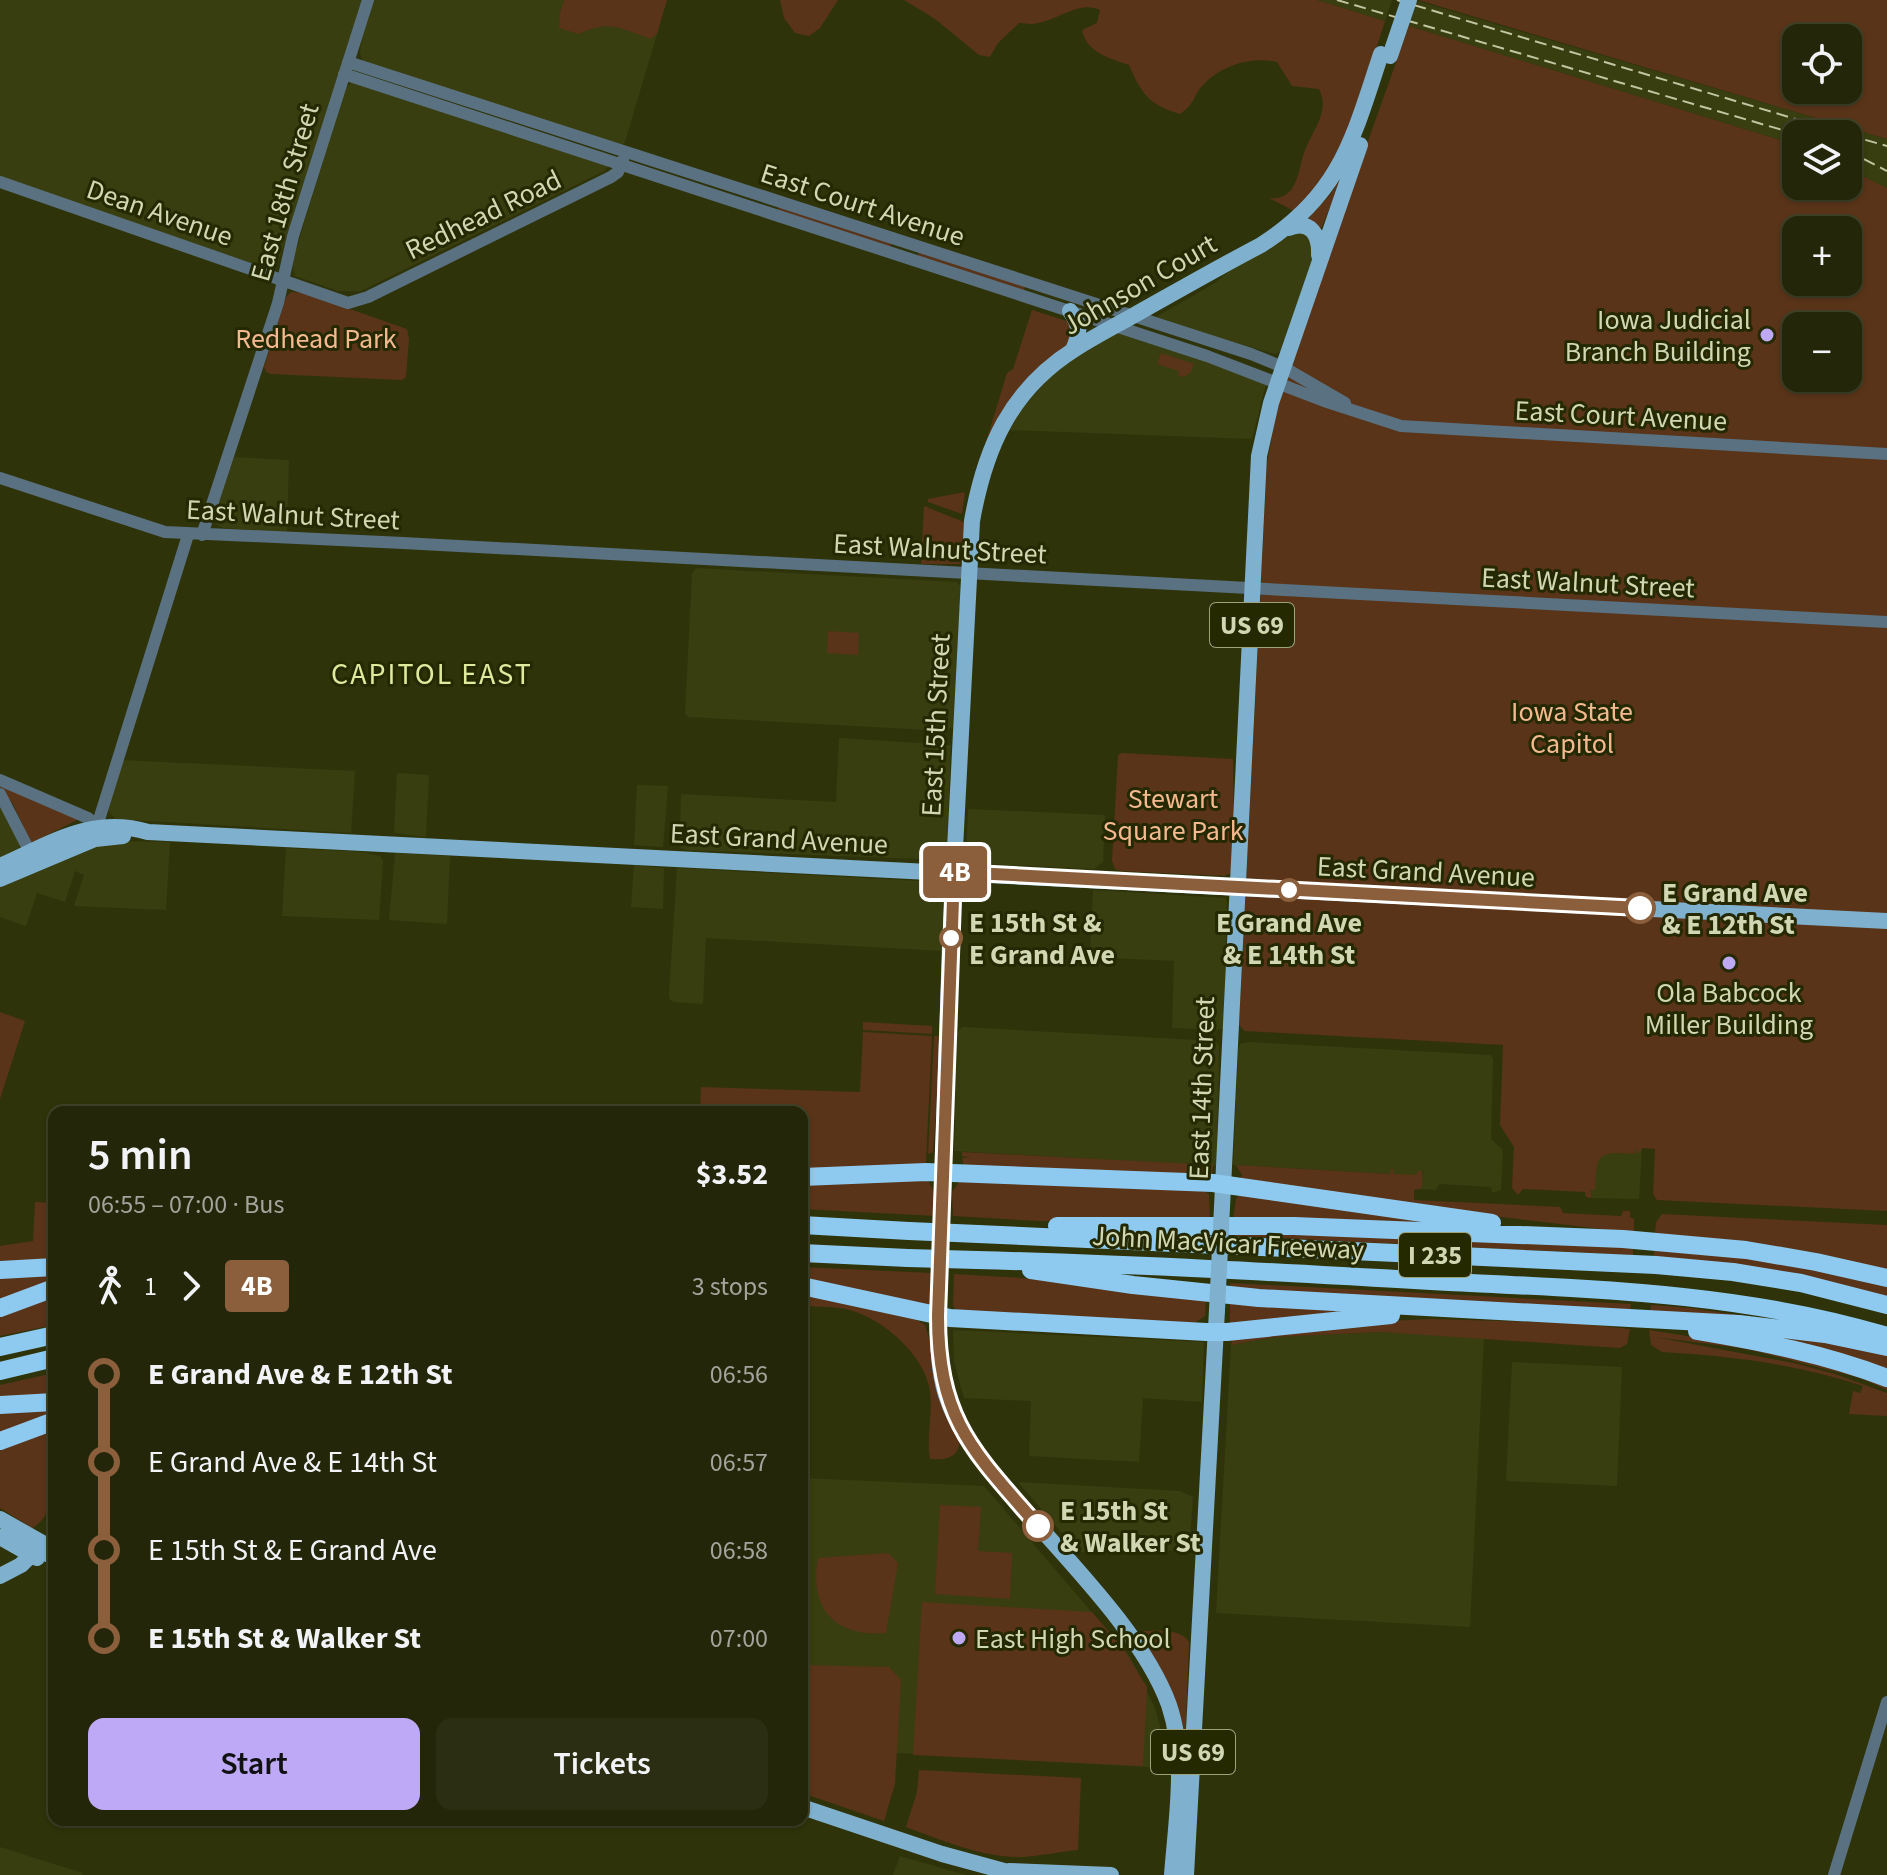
<!DOCTYPE html>
<html lang="en">
<head>
<meta charset="utf-8">
<style>
	:root { --surface:#232608; --page:#2b2e12; --text:#f1f3f6; --muted:#a3a59c; --line:#404329; --accent:#bda9f5 }
	body { margin:0; font-family:"Source Sans 3",sans-serif; background:var(--page); color:var(--text); height:100vh; display:flex; flex-direction:column; font-size:30px; white-space:nowrap }
	* { box-sizing:border-box; margin:0 }
	p { font-size:26px; color:var(--muted) }
	.icon { flex:none; width:44px; height:44px; fill:none; stroke:currentColor; stroke-width:2; stroke-linecap:round; stroke-linejoin:round }
	.map { position:relative; flex:1; overflow:hidden }
	.side { position:absolute; left:48px; top:1106px; width:760px; height:720px; display:flex; flex-direction:column; background:var(--surface); border-radius:16px; box-shadow:0 2px 6px #0004,0 0 0 2px var(--line) }
	.side>* { flex:none }
	.badge { padding:0 16px; border-radius:6px; font-size:28px; line-height:52px }
	.tools { position:absolute; left:1782px; top:24px; display:grid; gap:16px }
	.tools a { display:grid; place-items:center; width:80px; height:80px; border-radius:16px; background:var(--surface); box-shadow:0 2px 6px #0004,0 0 0 2px var(--line); font-size:40px }
	.map>.badge { position:absolute; translate:-50% -50%; box-shadow:0 0 0 4px #fff }
	.legs { display:flex; align-items:center; gap:12px; height:88px; padding:0 40px; font-size:26px }
	.legs p { margin-inline-start:auto }
	.overview { display:flex; align-items:center; justify-content:space-between; height:136px; padding:0 40px }
	h1 { font-size:44px; font-weight:600; line-height:60px }
	.primary-button { display:flex; gap:16px; margin-top:auto; padding:16px 40px }
	.primary-button a { flex:1; height:92px; border-radius:16px; background:var(--accent); color:#111; font-size:32px; font-weight:600; line-height:92px; text-align:center }
	.primary-button a+a { background:var(--page); color:var(--text) }
	ul { padding:0 40px; list-style:none }
	li { display:flex; align-items:center; gap:28px; height:88px; font-size:30px }
	li i { display:grid; place-items:center; width:12px; height:100%; margin:0 10px; background:currentColor }
	li i::after { content:''; width:20px; height:20px; margin:-10px; border:6px solid; border-radius:50%; background:var(--surface) }
	li p { margin-inline-start:auto }
	li:first-child i { background:linear-gradient(#0000 50%,currentColor 0) }
	li:last-child i { background:linear-gradient(currentColor 50%,#0000 0) }
	.map>svg:first-child { display:block }
	.built { fill:#393e10 }
	.green { fill:#593418; fill-rule:evenodd }
	.lines { fill:none; stroke-linecap:round; stroke-linejoin:round }
	.minor { stroke:#597180; stroke-width:12 }
	.major { stroke:#7fb1cf; stroke-width:16 }
	.highway { stroke:#8ecaef; stroke-width:18 }
	.rail { stroke:#c0c6a1; stroke-width:2; stroke-dasharray:12 6; stroke-linecap:butt }
	.major-bridge { stroke:#7fb1cf; stroke-width:16 }
	.highway-bridge { stroke:#8ecaef; stroke-width:18 }
	.line-1-casing { stroke:#fff; stroke-width:18 }
	.line-1 { stroke:#8b5e3c; stroke-width:12 }
	.poi-dot { fill:#bda9f5; stroke:#252900; stroke-width:3 }
	.stop-1-dot { fill:#fff; stroke:#8b5e3c; stroke-width:4 }
	.labels { text-anchor:middle; stroke-width:6; stroke-linejoin:round; paint-order:stroke }
	.shield { fill:#252900; stroke:#9da37d; stroke-width:2 }
	.shield-label { font-size:26px; font-weight:bold; fill:#d0d7b2 }
	.street-label { font-size:28px; fill:#d0d7b2; stroke:#252900 }
	.poi-label { font-size:28px; fill:#d0d7b2; stroke:#252900; text-anchor:end }
	.park-label { font-size:28px; fill:#f5b990; stroke:#252900 }
	.stop-label { font-size:28px; font-weight:bold; fill:#d0d7b2; stroke:#252900; text-anchor:start }
	.neighbourhood-label { font-size:30px; letter-spacing:2px; fill:#deea9c; stroke:#252900 }
</style>
</head>
<body>
<div class="map">
<svg width="1887" height="1875" viewBox="0 0 1887 1875">
	<rect width="100%" height="100%" fill="#2f330a"/>
	<!-- built -->
	<path class="built" d="M0,0H363L277,266L269,269L0,177Z
		M374,0H564L560,13L579,34L595,27L616,25L651,39L657,34L625,142L622,145L363,62L360,53L362,37Z
		M1317,0H1392L1385,21Z
		M1417,1L1887,139V188L1848,169V134H1796V145L1409,26Z
		M357,82L609,166L604,171L361,291H338L295,276L292,263L345,89L351,83Z
		M1297,230L1309,232L1314,254L1280,352L1275,354L1219,338L1156,317L1215,283L1231,270Z
		M1118,333L1225,366L1266,384L1252,439L1008,430L1021,410L1050,377L1084,351Z
		M234,457L289,460L287,532L223,528L216,524L217,507Z
		M696,568L957,582L961,587L953,727L946,731L688,717L685,713L692,574Z
		M839,738L951,745L947,856L943,860L685,850L680,847L681,794L836,802Z
		M120,760L355,771L351,833L115,819L108,810Z
		M397,773L429,775L426,837L394,833Z
		M637,785L668,786L663,847L634,845Z
		M0,801L19,843V849L0,861Z
		M968,809L1105,815L1103,862L1094,869L968,863L966,859Z
		M109,841L170,842L166,910L74,906L84,875L75,871L65,902L37,893L26,926L0,917V884Z
		M286,848L363,852L380,856L383,861L379,920L282,916Z
		M395,853L450,856L447,924L389,920Z
		M634,865L664,868L663,909L631,907Z
		M677,868L938,882L945,889L943,951L706,938L703,1004L674,1002L670,1000L669,994Z
		M1093,890L1225,898L1227,902L1224,1028L1216,1030L1172,1028L1174,961L1090,957Z
		M962,1027L1215,1041L1219,1045V1052L1217,1166L954,1151L957,1033Z
		M1248,1042L1490,1055L1493,1058L1491,1139L1503,1150L1501,1190L1492,1193L1491,1187L1439,1184L1436,1190L1420,1189L1423,1171L1417,1176L1393,1174L1391,1168V1174L1233,1165L1238,1051L1240,1044Z
		M1593,1145L1642,1148L1639,1199L1591,1198Z
		M953,1330L1204,1342L1202,1402L1143,1398L1139,1462L1029,1456L1031,1401L964,1398L954,1362Z
		M1382,1332L1484,1336L1470,1627L1216,1613L1231,1345L1275,1337Z
		M1512,1362L1622,1367L1617,1486L1506,1481Z
		M802,1478L984,1486L1130,1657L1155,1708L1164,1742L1165,1768L896,1753L802,1792Z
		M1018,1482L1180,1491L1193,1497L1189,1552L1135,1548L1134,1555L1078,1552Z
		M0,1847L83,1873L82,1875H0Z
		M900,1856L966,1875H893Z"/>
	<!-- green -->
	<path class="green" d="M564,0H667L657,34L651,39C620,29 611,19 579,34L559,28L560,13Z
		M780,0H838L820,28L809,36L795,33L784,18Z
		M904,0H1317L1385,21L1356,112L1332,166L1296,212L1269,198C1278,199 1285,197 1291,190C1300,178 1300,161 1306,148C1314,128 1330,111 1319,89L1292,86L1277,62C1252,56 1221,65 1203,85C1192,97 1196,103 1180,114C1149,105 1141,93 1129,65C1109,58 1087,53 1082,30L1097,23L1100,10C1080,0 1059,19 1038,23C1032,25 1024,23 1019,23L998,43L990,57L979,55L935,19Z
		M1418,0H1887V139ZM1848,38V90H1796V38Z
		M1409,26L1796,145V186H1848V169L1887,188V1211L1657,1200L1653,1194L1655,1149L1643,1148L1637,1154L1635,1148L1634,1154C1598,1151 1596,1154 1595,1190H1591V1198L1586,1197L1585,1192L1523,1189L1518,1195L1512,1188L1514,1147L1500,1125L1503,1045L1245,1031L1239,1025L1265,501L1267,463L1277,410L1346,203ZM1796,230H1848V282H1796ZM1796,326H1848V378H1796Z
		M1340,178L1342,179L1320,231L1306,221L1330,195Z
		M779,206L892,242L890,248L778,212Z
		M919,251L1025,286L1024,291L918,256Z
		M291,292L304,293L407,329L409,339L406,377L402,380L271,374L266,372L264,367L286,297Z
		M1032,310L1070,322L1076,335L985,445L1007,373L1013,369Z
		M1161,353L1194,364L1191,372L1184,377L1178,375L1179,371L1157,364Z
		M965,492L962,514L928,502V499Z
		M924,506L964,522L963,560L959,564H921Z
		M828,631L859,633L858,655L827,653Z
		M1122,753L1233,759L1234,845L1231,873L1224,876L1121,871L1115,869L1112,861L1118,755Z
		M0,783L79,819L31,843L13,804L0,787Z
		M0,1012L25,1021L0,1099Z
		M863,1022L932,1026V1034L863,1030Z
		M863,1032L932,1036L926,1162L919,1166L802,1172V1112H700L701,1087L860,1092Z
		M934,1036H942L941,1046L933,1152L928,1154Z
		M962,1152L1213,1165L1212,1178L964,1167L962,1158L969,1157L962,1156Z
		M1236,1165L1390,1174L1392,1167L1394,1174L1416,1175L1418,1171H1422V1186L1420,1189L1414,1190V1200L1560,1207L1563,1213L1621,1216L1623,1211H1630V1217L1634,1219V1233L1367,1201L1240,1178L1242,1175Z
		M928,1180L936,1197V1216L802,1209V1182Z
		M959,1182L1201,1189L1209,1194L1210,1220L1039,1221L953,1216L952,1192Z
		M1239,1195L1474,1225L1233,1220L1236,1199Z
		M35,1202L54,1203V1262L0,1264V1246L33,1241Z
		M1662,1214L1887,1225V1272L1655,1233L1656,1222Z
		M1233,1230L1633,1248V1255L1233,1236Z
		M1654,1248C1732,1256 1811,1266 1887,1287V1297L1654,1257Z
		M802,1267L931,1273L930,1303L929,1306L802,1281Z
		M54,1272V1283L0,1303V1275Z
		M954,1274L1021,1278L1206,1298L1205,1316L1196,1322H1184L1183,1325L959,1312L953,1306Z
		M1230,1283L1631,1304L1630,1313L1230,1291Z
		M54,1294V1325L0,1336V1314Z
		M802,1294L912,1317L925,1325L960,1442C957,1459 945,1460 930,1459C926,1437 933,1414 930,1391C925,1355 881,1316 845,1309C832,1306 816,1307 802,1306Z
		M1230,1301L1379,1310L1230,1324Z
		M1651,1305L1691,1308L1791,1323L1650,1313Z
		M1430,1319L1573,1323L1630,1329L1627,1344L1620,1348L1382,1332L1275,1337L1231,1345L1232,1339L1388,1321Z
		M1649,1330L1763,1348L1887,1385V1390L1860,1378L1747,1349L1655,1337L1794,1363L1835,1374L1887,1393V1416L1849,1414L1853,1391L1860,1393L1863,1386C1797,1364 1731,1356 1662,1352L1651,1345Z
		M1749,1330L1887,1353V1372Z
		M54,1373V1397L0,1400V1385Z
		M54,1408V1415L0,1435V1411Z
		M54,1427C54,1455 62,1513 32,1528L0,1508V1447Z
		M940,1505L981,1507L978,1551L1012,1553L1010,1599L935,1594Z
		M888,1553L898,1563L886,1633C834,1637 809,1608 818,1558Z
		M922,1602L1092,1612L1123,1648L1147,1687L1143,1766L913,1755Z
		M1143,1631C1158,1631 1181,1628 1189,1642L1185,1747L1140,1635Z
		M802,1665L889,1667L901,1680L895,1784L884,1821L802,1793Z
		M919,1770L1081,1778L1078,1850C1059,1852 1040,1856 1022,1857C982,1858 942,1840 906,1827L917,1792Z"/>
	<g class="lines">
		<!-- minor -->
		<path class="minor" d="M348,62L1251,354L1283,367L1345,403
			M344,74L1207,356L1324,401L1401,426L1887,454
			M0,182L348,303L368,297L611,177L618,172L623,160
			M0,478L165,532L403,543L1887,622
			M202,535L278,303L293,236L368,0
			M0,780L88,818L97,826L98,830
			M0,794L33,858
			M97,826L188,535
			M1834,1875L1887,1702"/>
		<!-- major -->
		<path class="major" d="M1289,228C1310,219 1320,235 1319,255
			M1070,311C1081,326 1080,334 1073,350
			M0,866C50,844 92,815 148,832L1887,921
			M0,879L95,839L123,836
			M1222,1207L1259,456L1271,403L1360,145
			M0,1519L53,1549
			M0,1537L37,1558
			M0,1576L21,1565L37,1549L54,1557
			M802,1807L942,1854L1019,1875
			M1009,1871L1111,1875
			M1172,1875C1176,1820 1187,1758 1169,1705C1143,1633 1062,1555 1012,1496C986,1465 959,1435 946,1395C938,1370 938,1342 938,1316L950,945L972,521C985,448 1010,390 1075,349C1095,336 1117,325 1138,313C1179,290 1219,267 1261,245C1341,194 1353,138 1381,54
			M1186,1875L1217,1310"/>
		<!-- highway -->
		<path class="highway" d="M802,1177L926,1172L1213,1183L1492,1223
			M802,1225L909,1231
			M1057,1226H1294L1623,1239L1746,1250L1816,1262L1887,1278
			M978,1234L1656,1265L1733,1272L1801,1283L1887,1305
			M802,1253L908,1258
			M977,1260C1135,1264 1292,1273 1449,1282C1597,1289 1744,1293 1887,1336
			M0,1270L54,1267
			M1031,1270L1133,1285L1259,1298L1739,1324L1825,1334L1887,1347
			M802,1286L950,1318L1206,1332H1227L1391,1315
			M0,1308L54,1288
			M1697,1331C1762,1342 1825,1354 1887,1378
			M0,1347L54,1335
			M0,1371L54,1358
			M0,1405L54,1402
			M0,1441L54,1421"/>
		<!-- rail -->
		<path class="rail" d="M1337,0L1796,134
			M1397,0L1846,134
			M1848,135L1887,146
			M1848,151L1887,171"/>
		<!-- major-bridge -->
		<path class="major-bridge" d="M1390,56L1409,0
			M1217,1310L1222,1207"/>
		<!-- highway-bridge -->
		<path class="highway-bridge" d="M909,1231L978,1234
			M908,1258L977,1260"/>
	</g>
	<g class="lines">
		<!-- line-1 casing -->
		<g class="line-1-casing">
			<path id="line-1" d="M1038,1526C974,1452 938,1421 938,1316L954,872L1640,908"/>
		</g>
		<!-- line-1 -->
		<use href="#line-1" class="line-1"/>
	</g>
	<!-- markers -->
	<g class="poi-dot">
		<circle cx="1767" cy="335" r="8"/>
		<circle cx="1729" cy="963" r="8"/>
		<circle cx="959" cy="1638" r="8"/>
	</g>
	<g class="stop-1-dot">
		<circle cx="1289" cy="890" r="10"/>
		<circle cx="1640" cy="908" r="14"/>
		<circle cx="951" cy="938" r="10"/>
		<circle cx="1038" cy="1526" r="14"/>
	</g>
	<g class="labels">
		<!-- shield labels -->
		<g class="shield">
			<rect x="1210" y="603" width="84" height="44" rx="6"/>
			<rect x="1399" y="1233" width="72" height="44" rx="6"/>
			<rect x="1151" y="1730" width="84" height="44" rx="6"/>
		</g>
		<g class="shield-label">
			<text x="1252" y="634">US 69</text>
			<text x="1435" y="1264">I 235</text>
			<text x="1193" y="1761">US 69</text>
		</g>
		<!-- street labels -->
		<g class="street-label">
			<text transform="translate(284 192) rotate(-74)" y="10">East 18th Street</text>
			<text transform="translate(863 204) rotate(18)" y="10">East Court Avenue</text>
			<text transform="translate(160 212) rotate(19)" y="10">Dean Avenue</text>
			<text transform="translate(483 214) rotate(-26)" y="10">Redhead Road</text>
			<text transform="translate(1139 284) rotate(-30)" y="10">Johnson Court</text>
			<text transform="translate(1621 415) rotate(3)" y="10">East Court Avenue</text>
			<text transform="translate(293 514) rotate(3)" y="10">East Walnut Street</text>
			<text transform="translate(940 548) rotate(3)" y="10">East Walnut Street</text>
			<text transform="translate(1588 582) rotate(3)" y="10">East Walnut Street</text>
			<text transform="translate(935 725) rotate(-87)" y="10">East 15th Street</text>
			<text transform="translate(779 838) rotate(3)" y="10">East Grand Avenue</text>
			<text transform="translate(1426 871) rotate(3)" y="10">East Grand Avenue</text>
			<text transform="translate(1201 1088) rotate(-88)" y="10">East 14th Street</text>
			<text transform="translate(1228 1242) rotate(3)" y="10">John MacVicar Freeway</text>
		</g>
		<!-- poi labels -->
		<g class="poi-label">
			<text x="1751" y="329">Iowa Judicial<tspan x="1751" dy="32">Branch Building</tspan></text>
			<text x="1729" y="1002" text-anchor="middle">Ola Babcock<tspan x="1729" dy="32">Miller Building</tspan></text>
			<text x="975" y="1648" text-anchor="start">East High School</text>
		</g>
		<!-- park labels -->
		<g class="park-label">
			<text x="316" y="348">Redhead Park</text>
			<text x="1572" y="721">Iowa State<tspan x="1572" dy="32">Capitol</tspan></text>
			<text x="1173" y="808">Stewart<tspan x="1173" dy="32">Square Park</tspan></text>
		</g>
		<!-- stop labels -->
		<g class="stop-label">
			<text x="1662" y="902">E Grand Ave<tspan x="1662" dy="32">&amp; E 12th St</tspan></text>
			<text x="969" y="932">E 15th St &amp;<tspan x="969" dy="32">E Grand Ave</tspan></text>
			<text x="1289" y="932" text-anchor="middle">E Grand Ave<tspan x="1289" dy="32">&amp; E 14th St</tspan></text>
			<text x="1060" y="1520">E 15th St<tspan x="1060" dy="32">&amp; Walker St</tspan></text>
		</g>
		<!-- neighbourhood labels -->
		<g class="neighbourhood-label">
			<text x="432" y="684">CAPITOL EAST</text>
		</g>
	</g>
</svg>
<div class="tools">
<a><svg class="icon" aria-label="locate" viewBox="0 0 24 24"><circle cx="12" cy="12" r="6"/><path d="M12 2v4M12 18v4M2 12h4M18 12h4"/></svg></a>
<a><svg class="icon" aria-label="layers" viewBox="0 0 24 24"><path d="M12 4l9 5-9 5-9-5zM3 14l9 5 9-5"/></svg></a>
<a>+</a>
<a>−</a>
</div>
<b class="badge" style="left:955px;top:872px;background:#8b5e3c;color:#fff">4B</b>
<section class="side">
<div class="overview"><div><h1>5 min</h1><p>06:55 – 07:00 · Bus</p></div><b>$3.52</b></div>
<div class="legs"><svg class="icon" aria-label="walk" viewBox="0 0 24 24"><circle cx="13" cy="4" r="2"/><path d="M13 8l-2 6 4 7M11 14l-3 7M7 12l3-4h3l4 4"/></svg>1<svg class="icon" aria-label="forward" viewBox="0 0 24 24"><path d="M9 5l7 7-7 7"/></svg><b class="badge" style="background:#8b5e3c;color:#fff">4B</b><p>3 stops</p></div>
<ul>
<li><i style="color:#8b5e3c"></i><b>E Grand Ave &amp; E 12th St</b><p>06:56</p></li>
<li><i style="color:#8b5e3c"></i><span>E Grand Ave &amp; E 14th St</span><p>06:57</p></li>
<li><i style="color:#8b5e3c"></i><span>E 15th St &amp; E Grand Ave</span><p>06:58</p></li>
<li><i style="color:#8b5e3c"></i><b>E 15th St &amp; Walker St</b><p>07:00</p></li>
</ul>
<div class="primary-button"><a>Start</a><a>Tickets</a></div>
</section>
</div>
</body>
</html>
